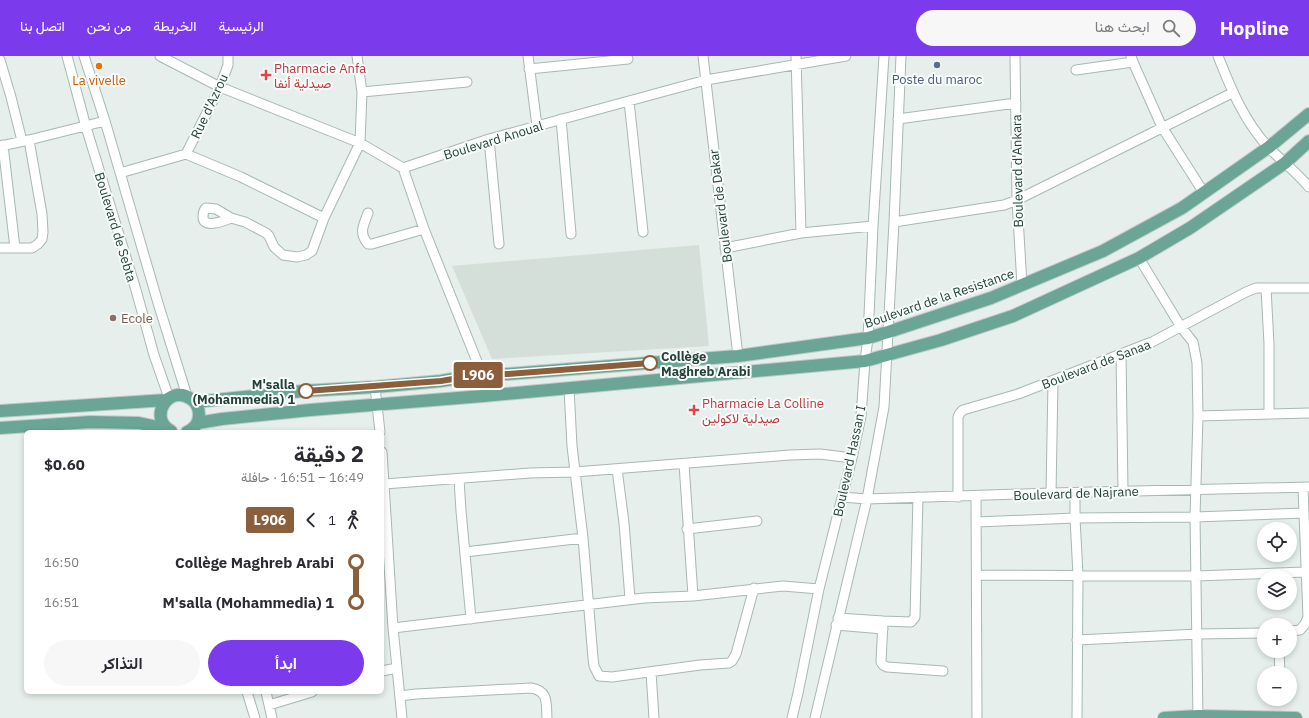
<!DOCTYPE html>
<html lang="ar">
<head>
<meta charset="utf-8">
<style>
	:root { --surface:#fff; --page:#f7f7f7; --text:#2b2b33; --muted:#7c7c81; --accent:#7c3aed }
	body { margin:0; font-family:"IBM Plex Sans",Vazirmatn,sans-serif; background:var(--page); color:var(--text); direction:rtl; height:100vh; display:flex; flex-direction:column; font-size:15px; white-space:nowrap }
	* { box-sizing:border-box; margin:0 }
	p { font-size:13px; color:var(--muted) }
	.icon { flex:none; width:22px; height:22px; fill:none; stroke:currentColor; stroke-width:2; stroke-linecap:round; stroke-linejoin:round }
	.map { position:relative; flex:1; overflow:hidden; direction:ltr }
	.panel { position:absolute; left:24px; top:374px; width:360px; height:264px; display:flex; flex-direction:column; background:var(--surface); border-radius:6px; box-shadow:0 2px 6px #0003; direction:rtl }
	.panel>* { flex:none }
	.badge { padding:0 8px; border-radius:3px; font-size:14px; line-height:26px }
	.tools { position:absolute; left:1257px; top:466px; display:grid; gap:8px }
	.tools a { display:grid; place-items:center; width:40px; height:40px; border-radius:50%; background:var(--surface); box-shadow:0 2px 6px #0003; font-size:20px }
	.map>.badge { position:absolute; translate:-50% -50%; box-shadow:0 0 0 2px #fff }
	.legs { display:flex; align-items:center; gap:6px; height:44px; padding:0 20px; font-size:13px }
	.legs p { margin-inline-start:auto }
	.head { display:flex; align-items:center; justify-content:space-between; height:68px; padding:0 20px }
	h1 { font-size:22px; font-weight:700; line-height:30px }
	.primary-button { display:flex; gap:8px; margin-top:auto; padding:8px 20px }
	.primary-button a { flex:1; height:46px; border-radius:24px; background:var(--accent); color:#fff; font-size:16px; font-weight:700; line-height:46px; text-align:center }
	.primary-button a+a { background:var(--page); color:var(--text) }
	ul { padding:0 20px; list-style:none }
	li { display:flex; align-items:center; gap:14px; height:40px; font-size:15px }
	li i { display:grid; place-items:center; width:6px; height:100%; margin:0 5px; background:currentColor }
	li i::after { content:''; width:10px; height:10px; margin:-5px; border:3px solid; border-radius:50%; background:var(--surface) }
	li p { margin-inline-start:auto }
	li:first-child i { background:linear-gradient(#0000 50%,currentColor 0) }
	li:last-child i { background:linear-gradient(currentColor 50%,#0000 0) }
	header { display:flex; align-items:center; gap:24px; box-sizing:border-box; height:56px; padding:0 20px; background:var(--accent); color:#fff }
	header strong { font-size:19px }
	nav { display:flex; gap:22px; margin-inline-start:auto; font-size:14px }
	.search { width:280px; height:36px; background:var(--page); display:flex; align-items:center; gap:10px; box-sizing:border-box; padding:0 14px; border-radius:22px; color:var(--muted); font-size:15px }
	.map>svg:first-child { display:block }
	.built { fill:#d4dfda }
	.lines { fill:none; stroke-linecap:round; stroke-linejoin:round }
	.minor-casing { stroke:#a8b8b2; stroke-width:11 }
	.major-casing { stroke:#c2cac8; stroke-width:14 }
	.minor { stroke:#fff; stroke-width:9 }
	.major { stroke:#6aa596; stroke-width:12 }
	.line-1-casing { stroke:#fff; stroke-width:9 }
	.line-1 { stroke:#8b5e3c; stroke-width:6 }
	.service-dot { fill:#5c6f8a; stroke:#f7fbf9; stroke-width:1.5 }
	.food-dot { fill:#e8710a; stroke:#f7fbf9; stroke-width:1.5 }
	.health-dot { fill:#e0444e; stroke:#f7fbf9; stroke-width:1.5 }
	.education-dot { fill:#8d6e63; stroke:#f7fbf9; stroke-width:1.5 }
	.stop-1-dot { fill:#fff; stroke:#8b5e3c; stroke-width:2 }
	.labels { text-anchor:middle; stroke-width:4; stroke-linejoin:round; paint-order:stroke }
	.health-label { font-size:13px; fill:#be3a42; stroke:#f7fbf9; text-anchor:start }
	.service-label { font-size:13px; fill:#4e5e75; stroke:#f7fbf9 }
	.food-label { font-size:13px; fill:#c56008; stroke:#f7fbf9 }
	.street-label { font-size:13px; fill:#24423a; stroke:#f7fbf9 }
	.education-label { font-size:13px; fill:#785e54; stroke:#f7fbf9; text-anchor:start }
	.stop-label { font-size:13px; font-weight:bold; fill:#24423a; stroke:#f7fbf9; text-anchor:start }
</style>
</head>
<body>
<header>
<strong>Hopline</strong>
<div class="search"><svg class="icon" aria-label="search" viewBox="0 0 24 24"><circle cx="10" cy="10" r="6"/><path d="M15 15l6 6"/></svg>ابحث هنا</div>
<nav><a>الرئيسية</a><a>الخريطة</a><a>من نحن</a><a>اتصل بنا</a></nav>
</header>
<div class="map">
<svg width="1309" height="662" viewBox="0 0 1309 662">
	<rect width="100%" height="100%" fill="#e6efeb"/>
	<!-- built -->
	<path class="built" d="M699,189L709,290L492,303L452,210Z"/>
	<g class="lines">
		<!-- minor casing -->
		<g class="minor-casing">
			<path id="minor" d="M67,0L86,71L136,234L154,299L169,342
				M84,0L105,65L158,247L187,340
				M160,0L220,31L360,87L403,112L489,83L706,24L846,0
				M528,0L537,70
				M703,0L738,300
				M796,0L801,177
				M1015,0L1017,144L1022,229
				M1131,0L1133,6L1162,71L1204,137
				M1218,0C1231,33 1244,65 1269,92C1282,105 1297,117 1309,131
				M0,4L11,41L22,85
				M529,13L628,3
				M1076,14L1133,6
				M362,36L467,26
				M629,45L643,176
				M561,63L571,178
				M898,63L1016,47
				M489,83L499,188
				M3,89L15,192
				M0,90L29,84L105,65
				M186,98L220,31L228,9V0
				M403,112L424,173L482,318
				M120,117L186,98L241,121L324,162
				M368,157C364,169 358,176 368,188H372L424,173
				M231,162C224,165 203,173 203,161C203,157 204,154 206,152L216,153L231,162L245,166L266,177L269,180L274,191L283,199L297,201L306,199L312,195L324,162L360,87L362,36L357,0
				M894,166L1004,149L1017,144L1232,37
				M0,192H32L38,188L42,183L43,176L42,158L29,84
				M725,192L801,177L873,170
				M1139,202L1181,271L1193,286L1197,307L1198,360L1195,461L1198,662
				M1266,232L1269,288V358
				M1121,298L1123,435
				M375,331L380,376
				M569,332L572,390L583,482L593,602L594,610L599,620L612,621L700,609L729,607L732,605L736,598L754,532
				M1198,360L1309,357
				M382,396L393,572L402,662
				M684,408L693,540
				M617,413L624,467L630,543
				M459,423L461,455L471,563
				M384,428L530,417L575,416L790,399L820,398L852,402
				M1051,437L1053,325
				M1075,437V462L1078,519L1077,662
				M976,440L977,662
				M842,441L867,443L1051,437L1309,431
				M918,441L915,561L911,566L883,565L881,606L883,609L887,611L943,615
				M958,441V361L960,357L963,354L1018,338L1152,286L1246,236L1256,232H1309
				M977,466L1075,462L1195,461L1304,457
				M687,473L757,465
				M465,496L583,482
				M977,519L1196,520L1305,516
				M838,562L883,565
				M836,569L883,573
				M393,572L644,542L693,540L783,530L819,533
				M1290,575L1300,574L1305,568L1308,561L1303,432
				M1077,584L1198,578L1264,577
				M1279,595L1280,617
				M382,615L397,612
				M651,616L654,662
				M247,636L255,662
				M266,636L272,662
				M400,640L416,638L531,632C549,635 546,647 547,662
				M269,649L312,636
				M792,662L798,637L819,533L852,402L861,360L865,305L868,282L873,170L884,0
				M815,662L867,443L884,351L894,166L901,0"/>
		</g>
		<!-- major casing -->
		<g class="major-casing">
			<path id="major" d="M195,346L303,335L375,331L441,325L482,318H508L738,300L868,282L888,276L991,242L1103,195L1182,152L1269,91L1309,58
				M0,355L166,344
				M197,367L222,363L310,354L483,340L865,305L941,284L1013,260L1139,202L1190,172L1285,107L1309,85
				M0,372L90,366L139,367L167,373
				M171,375C147,362 169,327 191,343C196,346 199,352 199,359C199,367 194,373 187,376
				M1164,662L1198,660L1296,662"/>
		</g>
		<!-- minor -->
		<use href="#minor" class="minor"/>
		<!-- major -->
		<use href="#major" class="major"/>
	</g>
	<g class="lines">
		<!-- line-1 casing -->
		<g class="line-1-casing">
			<path id="line-1" d="M306,335L441,325L482,318H508L650,307"/>
		</g>
		<!-- line-1 -->
		<use href="#line-1" class="line-1"/>
	</g>
	<!-- markers -->
	<circle class="service-dot" cx="937" cy="9" r="4"/>
	<circle class="food-dot" cx="99" cy="10" r="4"/>
	<g class="health-dot">
		<path d="M264 13h4v4h4v4h-4v4h-4v-4h-4v-4h4z"/>
		<path d="M692 348h4v4h4v4h-4v4h-4v-4h-4v-4h4z"/>
	</g>
	<circle class="education-dot" cx="113" cy="262" r="4"/>
	<g class="stop-1-dot">
		<circle cx="650" cy="307" r="7"/>
		<circle cx="306" cy="335" r="7"/>
	</g>
	<g class="labels">
		<!-- health labels -->
		<g class="health-label">
			<text x="274" y="17">Pharmacie Anfa<tspan x="274" dy="15">صيدلية أنفا</tspan></text>
			<text x="702" y="352">Pharmacie La Colline<tspan x="702" dy="15">صيدلية لاكولين</tspan></text>
		</g>
		<!-- service labels -->
		<g class="service-label">
			<text x="937" y="28">Poste du maroc</text>
		</g>
		<!-- food labels -->
		<g class="food-label">
			<text x="99" y="29">La vivelle</text>
		</g>
		<!-- street labels -->
		<g class="street-label">
			<text transform="translate(209 50) rotate(-65)" y="5">Rue d'Azrou</text>
			<text transform="translate(493 84) rotate(-17)" y="5">Boulevard Anoual</text>
			<text transform="translate(1017 115) rotate(-91)" y="5">Boulevard d'Ankara</text>
			<text transform="translate(720 150) rotate(-97)" y="5">Boulevard de Dakar</text>
			<text transform="translate(116 171) rotate(73)" y="5">Boulevard de Sebta</text>
			<text transform="translate(939 242) rotate(-19)" y="5">Boulevard de la Resistance</text>
			<text transform="translate(1096 308) rotate(-21)" y="5">Boulevard de Sanaa</text>
			<text transform="translate(849 405) rotate(-78)" y="5">Boulevard Hassan I</text>
			<text transform="translate(1076 437) rotate(-2)" y="5">Boulevard de Najrane</text>
		</g>
		<!-- education labels -->
		<g class="education-label">
			<text x="121" y="267">Ecole</text>
		</g>
		<!-- stop labels -->
		<g class="stop-label">
			<text x="661" y="305">Collège<tspan x="661" dy="15">Maghreb Arabi</tspan></text>
			<text x="295" y="333" text-anchor="end">M'salla<tspan x="295" dy="15">(Mohammedia) 1</tspan></text>
		</g>
	</g>
</svg>
<div class="tools">
<a><svg class="icon" aria-label="locate" viewBox="0 0 24 24"><circle cx="12" cy="12" r="6"/><path d="M12 2v4M12 18v4M2 12h4M18 12h4"/></svg></a>
<a><svg class="icon" aria-label="layers" viewBox="0 0 24 24"><path d="M12 4l9 5-9 5-9-5zM3 14l9 5 9-5"/></svg></a>
<a>+</a>
<a>−</a>
</div>
<b class="badge" style="left:478px;top:319px;background:#8b5e3c;color:#fff">L906</b>
<section class="panel">
<div class="head"><div><h1>2 دقيقة</h1><p>16:49 – 16:51 · حافلة</p></div><b>$0.60</b></div>
<div class="legs"><svg class="icon" aria-label="walk" viewBox="0 0 24 24"><circle cx="13" cy="4" r="2"/><path d="M13 8l-2 6 4 7M11 14l-3 7M7 12l3-4h3l4 4"/></svg>1<svg class="icon" aria-label="back" viewBox="0 0 24 24"><path d="M15 5l-7 7 7 7"/></svg><b class="badge" style="background:#8b5e3c;color:#fff">L906</b></div>
<ul>
<li><i style="color:#8b5e3c"></i><b>Collège Maghreb Arabi</b><p>16:50</p></li>
<li><i style="color:#8b5e3c"></i><b>M'salla (Mohammedia) 1</b><p>16:51</p></li>
</ul>
<div class="primary-button"><a>ابدأ</a><a>التذاكر</a></div>
</section>
</div>
</body>
</html>
